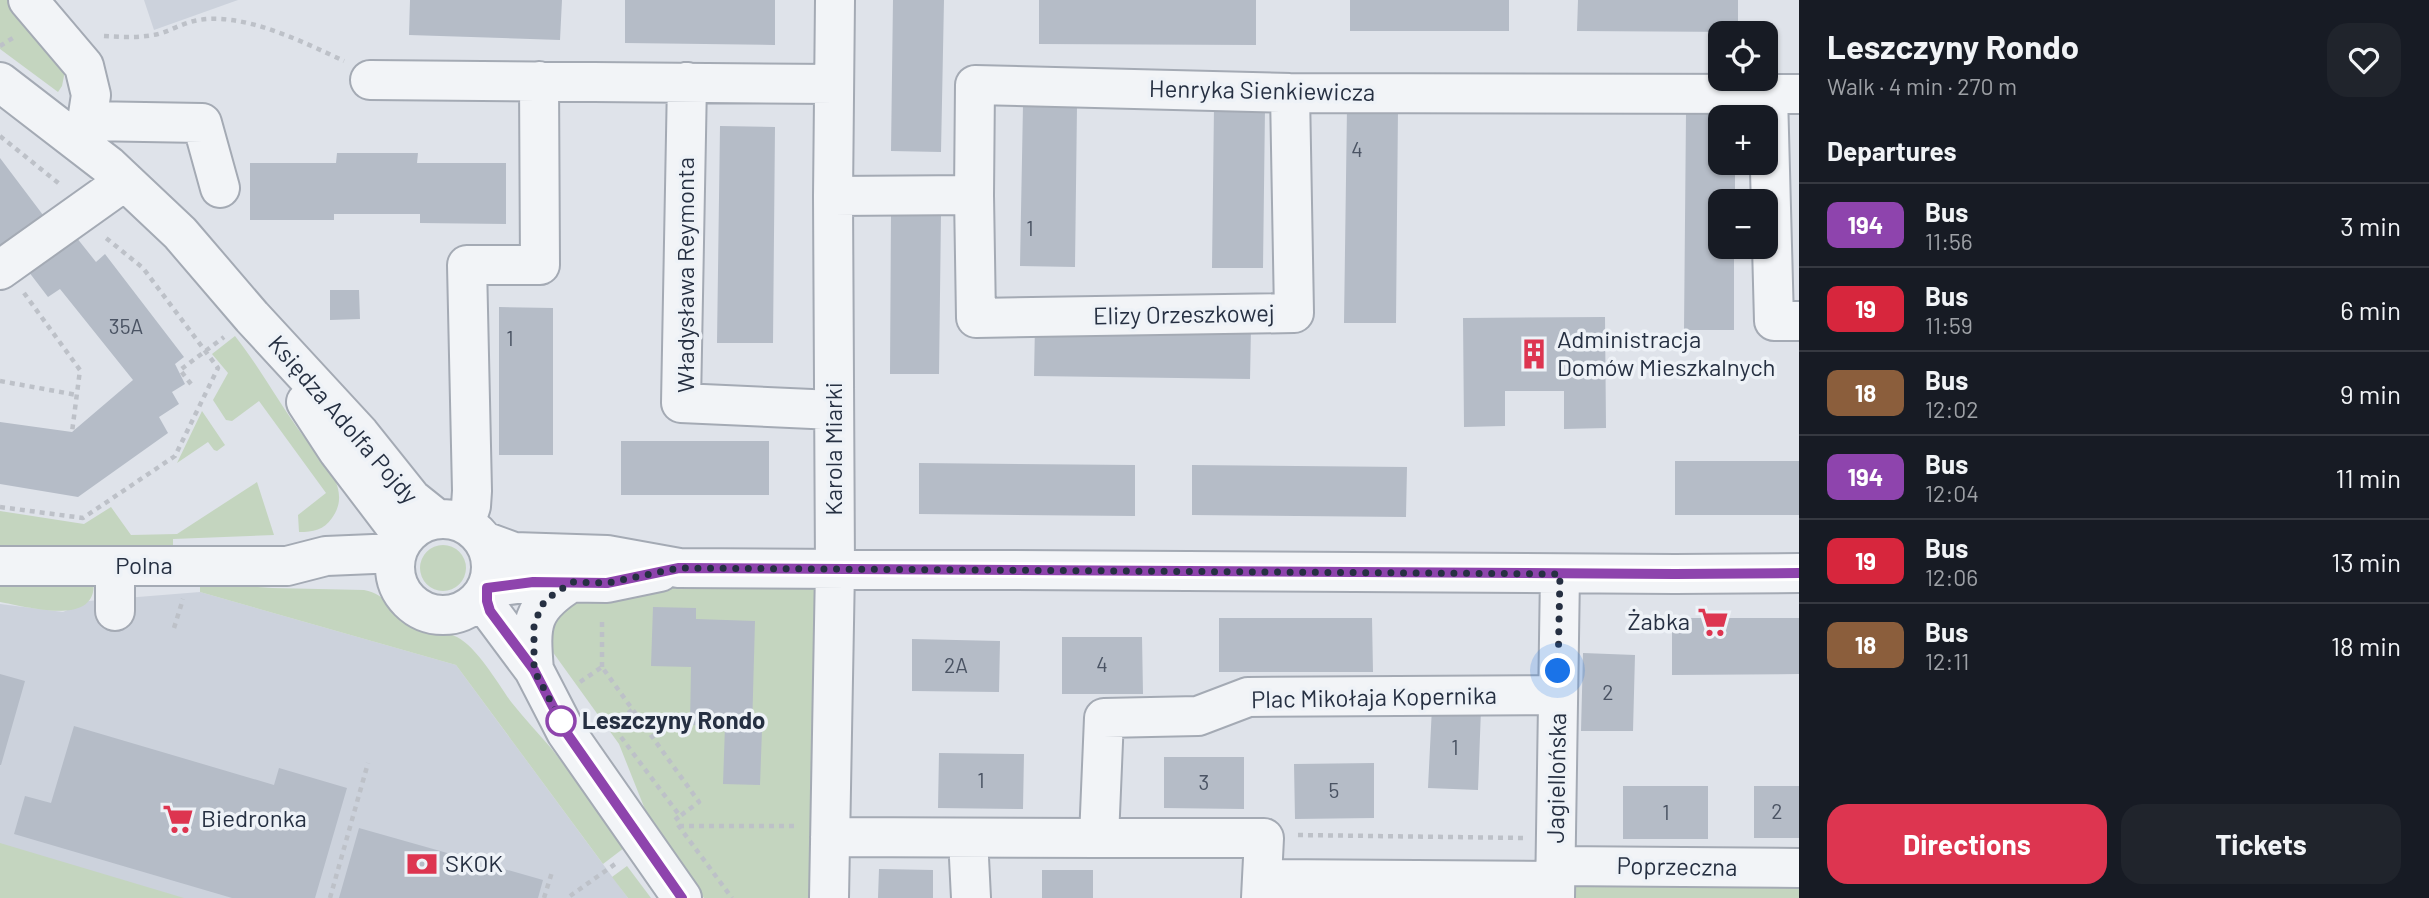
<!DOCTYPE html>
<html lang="en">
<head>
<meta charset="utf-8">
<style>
	:root { --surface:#171b24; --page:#20242c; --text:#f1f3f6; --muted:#9ea1a6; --line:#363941; --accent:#dd3550 }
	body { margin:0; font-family:Barlow,sans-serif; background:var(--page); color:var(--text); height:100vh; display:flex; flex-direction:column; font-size:26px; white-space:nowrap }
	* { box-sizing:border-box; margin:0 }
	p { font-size:23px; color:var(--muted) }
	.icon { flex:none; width:38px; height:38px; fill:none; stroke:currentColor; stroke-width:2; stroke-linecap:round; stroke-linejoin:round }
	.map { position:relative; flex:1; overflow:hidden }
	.side { display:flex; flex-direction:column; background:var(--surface); width:630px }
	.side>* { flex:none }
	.badge { padding:0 14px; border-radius:10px; font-size:24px; line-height:46px }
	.tools { position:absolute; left:1708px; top:21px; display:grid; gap:14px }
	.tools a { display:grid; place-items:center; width:70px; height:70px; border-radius:14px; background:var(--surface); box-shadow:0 2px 5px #0004; font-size:35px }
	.you { position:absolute; width:35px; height:35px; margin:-18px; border:5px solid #fff; border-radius:50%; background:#1a73e8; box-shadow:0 0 0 10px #1a73e833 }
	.map>.badge { position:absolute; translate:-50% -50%; box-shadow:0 0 0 4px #fff }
	h2 { padding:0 28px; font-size:26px; line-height:63px }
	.round { display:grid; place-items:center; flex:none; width:74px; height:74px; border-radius:21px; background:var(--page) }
	.summary { display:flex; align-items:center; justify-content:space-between; height:119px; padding:0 28px }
	h1 { font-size:33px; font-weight:700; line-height:52px }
	.primary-button { display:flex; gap:14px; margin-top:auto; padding:14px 28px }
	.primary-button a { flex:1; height:80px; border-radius:21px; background:var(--accent); color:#fff; font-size:28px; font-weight:700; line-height:80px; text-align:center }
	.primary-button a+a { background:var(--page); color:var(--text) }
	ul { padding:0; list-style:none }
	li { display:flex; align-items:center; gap:21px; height:84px; padding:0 28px; border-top:2px solid var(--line) }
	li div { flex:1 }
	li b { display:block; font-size:26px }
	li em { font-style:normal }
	li .badge { min-width:77px; font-weight:700; text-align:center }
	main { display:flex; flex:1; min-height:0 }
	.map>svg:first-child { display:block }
	.built { fill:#ccd2dc }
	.green { fill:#c4d5bf }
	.building { fill:#b5bcc7 }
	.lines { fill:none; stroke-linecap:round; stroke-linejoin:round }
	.minor-casing { stroke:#a4aab4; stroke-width:42 }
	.path { stroke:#bdc1c8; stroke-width:4.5; stroke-dasharray:5 5; stroke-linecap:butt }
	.minor { stroke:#f2f4f7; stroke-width:38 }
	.line-casing { stroke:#fff; stroke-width:16 }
	.line { stroke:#8e44ad; stroke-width:10 }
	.walk { stroke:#263042; stroke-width:7; stroke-dasharray:0 12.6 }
	.stop-dot { fill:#fff; stroke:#8e44ad; stroke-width:3.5 }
	.labels { text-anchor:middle; stroke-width:7; stroke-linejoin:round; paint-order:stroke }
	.number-label { font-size:21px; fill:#4a5363 }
	.street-label { font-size:24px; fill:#263042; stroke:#eef2f7 }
	.poi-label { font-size:24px; fill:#263042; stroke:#eef2f7; text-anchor:start }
	.stop-label { font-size:24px; font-weight:bold; fill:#263042; stroke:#eef2f7; text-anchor:start }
</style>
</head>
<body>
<main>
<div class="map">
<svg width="1799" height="898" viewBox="0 0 1799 898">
	<rect width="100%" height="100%" fill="#dfe3ea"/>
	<!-- built -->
	<path class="built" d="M144,0H238L154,30Z
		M200,592L456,665L628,898H179L0,844V604L63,612L88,601Z"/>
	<!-- green -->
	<path class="green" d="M0,0H13L65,71L62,86L58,92L0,49Z
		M235,336C258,365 275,396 296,426C313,451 356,485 332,518C324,530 313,532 299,532L298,515L326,493L259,401L232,421L226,420L213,400L228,373L212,354Z
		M202,411L225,445L217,451L214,450L208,442L177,463Z
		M257,482L274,535L173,539V549L0,551V511L84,524L111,507L131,535L177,534Z
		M420 568a23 23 0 1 1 46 0a23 23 0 1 1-46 0Z
		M0,579H93C101,629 25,606 0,602Z
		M200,583L272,588L364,590C388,595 391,611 411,622C426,631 443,630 457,637C478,648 498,684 512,703C525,719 538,733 551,748C577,781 600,815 624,848L603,864L456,665L200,592Z
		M710,584L817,585V898H704L650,822L619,744L552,651L547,641L556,602Z
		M0,843L184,898H0Z
		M627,866L651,898H628L612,877Z
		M1577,877L1799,879V898H1574Z"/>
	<!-- building -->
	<path class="building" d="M410,0H562L560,40L409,35Z
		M625,0H775V45L625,43Z
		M893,0H944L941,152L891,151Z
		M1039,0H1256V45L1039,44Z
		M1350,0H1509V31H1350Z
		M1578,0H1738V32L1577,31Z
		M1023,105L1077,106L1075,267L1020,266Z
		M1214,107L1265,108L1263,268H1212Z
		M1347,107L1398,108L1396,323H1344Z
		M1686,113L1736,114V117H1720V163H1735V201H1720V247H1734V330H1684Z
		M720,126L775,127L773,343H717Z
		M337,153H418L417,163H506V224L420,223V214H334V220H250V163H336Z
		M0,158L43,215L53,208L96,262L105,254L184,357L175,364L185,384L172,392L179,404L159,417L168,433L78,497L0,484V422L72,432L133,380L60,289L48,297L6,242L0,247Z
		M891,213L941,214L939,374H890Z
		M330,290H359L360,319L330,320Z
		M499,307L553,308V455H499Z
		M1605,317L1606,428L1564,429V391H1505V426L1464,427L1463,318Z
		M1035,325L1251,327L1250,379L1034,376Z
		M621,441H769V495H621Z
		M1675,461H1799V515H1675Z
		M919,463L1135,465V516L919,514Z
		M1192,465L1407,467L1406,517L1192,515Z
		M653,607L696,608V619L755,621L752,730H762L760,785L723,784L725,726L690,725L691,667L651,666Z
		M1219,618H1372L1373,672H1219Z
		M1672,618H1799V674L1672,675Z
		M1062,637H1142L1143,694H1062Z
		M912,639L1000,641L999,692L912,691Z
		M1583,653L1635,655L1633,731H1581Z
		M0,674L25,681L1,765H0Z
		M1432,707L1481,709L1478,790L1428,788Z
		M74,726L274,785L279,768L347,788L315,898H232L14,834L25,796L51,803Z
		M939,753L1024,754L1023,809L938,808Z
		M1164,757H1244V809L1164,808Z
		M1374,763V818L1295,819L1294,764Z
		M1623,786H1708V839H1623Z
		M1754,786H1799V838H1754Z
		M359,828L543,880L538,898H339Z
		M879,869L933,870V898H878Z
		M1042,870H1093V898H1042Z"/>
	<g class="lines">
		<!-- minor casing -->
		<g class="minor-casing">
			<path id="minor" d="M28,0L84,66L91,95L87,121L76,139
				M370,80L834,84
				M0,82L109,166L180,233L252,317L360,434L412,499L437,519
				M687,82L681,403L834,410
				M1768,95L1774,321H1799
				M87,121L202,123L220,188
				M974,195L976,318L1294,313L1290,93
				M833,196L974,195L975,85L1290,93L1799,94
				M0,270L125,181
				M306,402L338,451L395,526L402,540
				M395 567a48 48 0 1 1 96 0a48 48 0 1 1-96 0Z
				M465,524L471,506L472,491L467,265H540L539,81
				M484,541L514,552L607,555L679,568L1675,574L1799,573
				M0,566H287L326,556L397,553
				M115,566V611
				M487,588L490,611L534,670L566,732L682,898
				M487,588L532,582L607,583L660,572
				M534,670C530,624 530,608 572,582
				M830,837L1099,838L1104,718L1198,716L1248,697L1558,695
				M968,838L971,898
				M1099,838H1264L1261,898
				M1555,866L1799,868
				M1263,879L1555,881
				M829,898L835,569L833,196L835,0
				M1555,898L1560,574"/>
		</g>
		<!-- path -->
		<path class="path" d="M104,36C120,37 137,38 153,35C167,33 180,24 194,21C240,10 303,42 344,61
			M0,46L16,36
			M0,136L62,186
			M24,293L80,370L72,432
			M0,381L77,395
			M191,384L180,370L224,337
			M0,507L83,518L175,456L218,368L143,268L106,238
			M174,628L183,599
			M602,667V617
			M580,682L602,667L699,802L680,816
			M612,725L632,710
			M621,737L680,816L671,823
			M678,825L732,898
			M679,826H797
			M1298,835L1524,838
			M570,896L618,862
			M330,898L368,763
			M544,898L552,872"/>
		<!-- minor -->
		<use href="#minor" class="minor"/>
	</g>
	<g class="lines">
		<!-- line casing -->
		<g class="line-casing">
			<path id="line" d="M682,898L566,732L534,670L490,611L487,601V588L533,582L607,583L679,568L1675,574L1799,573"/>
		</g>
		<!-- line -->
		<use href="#line" class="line"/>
		<!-- walk -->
		<path class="walk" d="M561,721L534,670V625L542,605L548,598L572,582L607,583L679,568L1560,574L1558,671"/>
	</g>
	<!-- icons -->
	<defs>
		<g id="building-bare" transform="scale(2.415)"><path d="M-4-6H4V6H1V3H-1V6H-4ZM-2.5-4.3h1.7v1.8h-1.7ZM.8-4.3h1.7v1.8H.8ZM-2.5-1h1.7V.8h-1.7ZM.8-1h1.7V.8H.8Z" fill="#dd3550" stroke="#eef2f7" stroke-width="2.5" paint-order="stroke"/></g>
		<g id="supermarket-bare" transform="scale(2.415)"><path d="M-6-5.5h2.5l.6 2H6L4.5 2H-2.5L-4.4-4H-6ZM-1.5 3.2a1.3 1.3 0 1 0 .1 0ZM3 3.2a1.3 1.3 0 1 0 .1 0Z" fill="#dd3550" stroke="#eef2f7" stroke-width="2.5" paint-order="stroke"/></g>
		<g id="bank-bare" transform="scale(2.415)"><path d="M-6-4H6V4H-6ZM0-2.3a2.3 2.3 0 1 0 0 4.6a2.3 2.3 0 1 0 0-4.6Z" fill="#dd3550" stroke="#eef2f7" stroke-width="2.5" paint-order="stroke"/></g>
	</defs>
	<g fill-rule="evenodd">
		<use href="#building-bare" x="1534" y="354"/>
		<use href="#supermarket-bare" x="1713" y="622"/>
		<use href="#supermarket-bare" x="178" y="819"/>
		<use href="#bank-bare" x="422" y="864"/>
	</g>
	<!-- markers -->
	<circle class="stop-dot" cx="561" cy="721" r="14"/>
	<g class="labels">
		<!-- number labels -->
		<g class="number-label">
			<text x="1357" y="157">4</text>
			<text x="1030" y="236">1</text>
			<text x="126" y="334">35A</text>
			<text x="510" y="346">1</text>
			<text x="1102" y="672">4</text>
			<text x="956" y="673">2A</text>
			<text x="1608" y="700">2</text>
			<text x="1455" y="755">1</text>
			<text x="981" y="788">1</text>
			<text x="1204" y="790">3</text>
			<text x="1334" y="798">5</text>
			<text x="1777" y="819">2</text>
			<text x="1666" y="820">1</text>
		</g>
		<!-- street labels -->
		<g class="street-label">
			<text transform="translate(1262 91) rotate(1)" y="8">Henryka Sienkiewicza</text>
			<text transform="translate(686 275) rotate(-90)" y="8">Władysława Reymonta</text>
			<text transform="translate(1184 315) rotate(-1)" y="8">Elizy Orzeszkowej</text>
			<text transform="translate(343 420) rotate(49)" y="8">Księdza Adolfa Pojdy</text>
			<text transform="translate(834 449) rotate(-90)" y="8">Karola Miarki</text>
			<text x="144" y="574">Polna</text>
			<text transform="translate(1374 698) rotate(-1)" y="8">Plac Mikołaja Kopernika</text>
			<text transform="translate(1557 778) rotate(-89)" y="8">Jagiellońska</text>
			<text transform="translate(1677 867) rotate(1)" y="8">Poprzeczna</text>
		</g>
		<!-- poi labels -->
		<g class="poi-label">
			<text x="1557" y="348">Administracja<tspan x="1557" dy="28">Domów Mieszkalnych</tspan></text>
			<text x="1690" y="630" text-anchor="end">Żabka</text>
			<text x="201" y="827">Biedronka</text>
			<text x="445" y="872">SKOK</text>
		</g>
		<!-- stop labels -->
		<g class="stop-label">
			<text x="582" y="729">Leszczyny Rondo</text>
		</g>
	</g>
</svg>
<div class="tools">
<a><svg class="icon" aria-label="locate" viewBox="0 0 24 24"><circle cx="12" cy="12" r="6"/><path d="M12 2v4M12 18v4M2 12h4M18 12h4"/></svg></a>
<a>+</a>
<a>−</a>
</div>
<div class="you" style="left:1558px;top:671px"></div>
</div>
<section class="side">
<div class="summary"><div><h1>Leszczyny Rondo</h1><p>Walk · 4 min · 270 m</p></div><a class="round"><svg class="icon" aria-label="heart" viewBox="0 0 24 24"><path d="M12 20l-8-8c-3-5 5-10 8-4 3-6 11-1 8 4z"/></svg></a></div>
<h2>Departures</h2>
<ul>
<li><span class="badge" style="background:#8e44ad;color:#fff">194</span><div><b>Bus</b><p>11:56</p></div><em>3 min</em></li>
<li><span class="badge" style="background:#d7263d;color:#fff">19</span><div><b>Bus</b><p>11:59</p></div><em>6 min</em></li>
<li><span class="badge" style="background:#8b5e3c;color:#fff">18</span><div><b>Bus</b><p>12:02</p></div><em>9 min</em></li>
<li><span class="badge" style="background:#8e44ad;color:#fff">194</span><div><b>Bus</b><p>12:04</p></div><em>11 min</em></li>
<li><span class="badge" style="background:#d7263d;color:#fff">19</span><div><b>Bus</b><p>12:06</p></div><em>13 min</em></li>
<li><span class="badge" style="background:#8b5e3c;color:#fff">18</span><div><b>Bus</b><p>12:11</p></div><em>18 min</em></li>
</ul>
<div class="primary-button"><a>Directions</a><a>Tickets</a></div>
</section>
</main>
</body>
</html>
